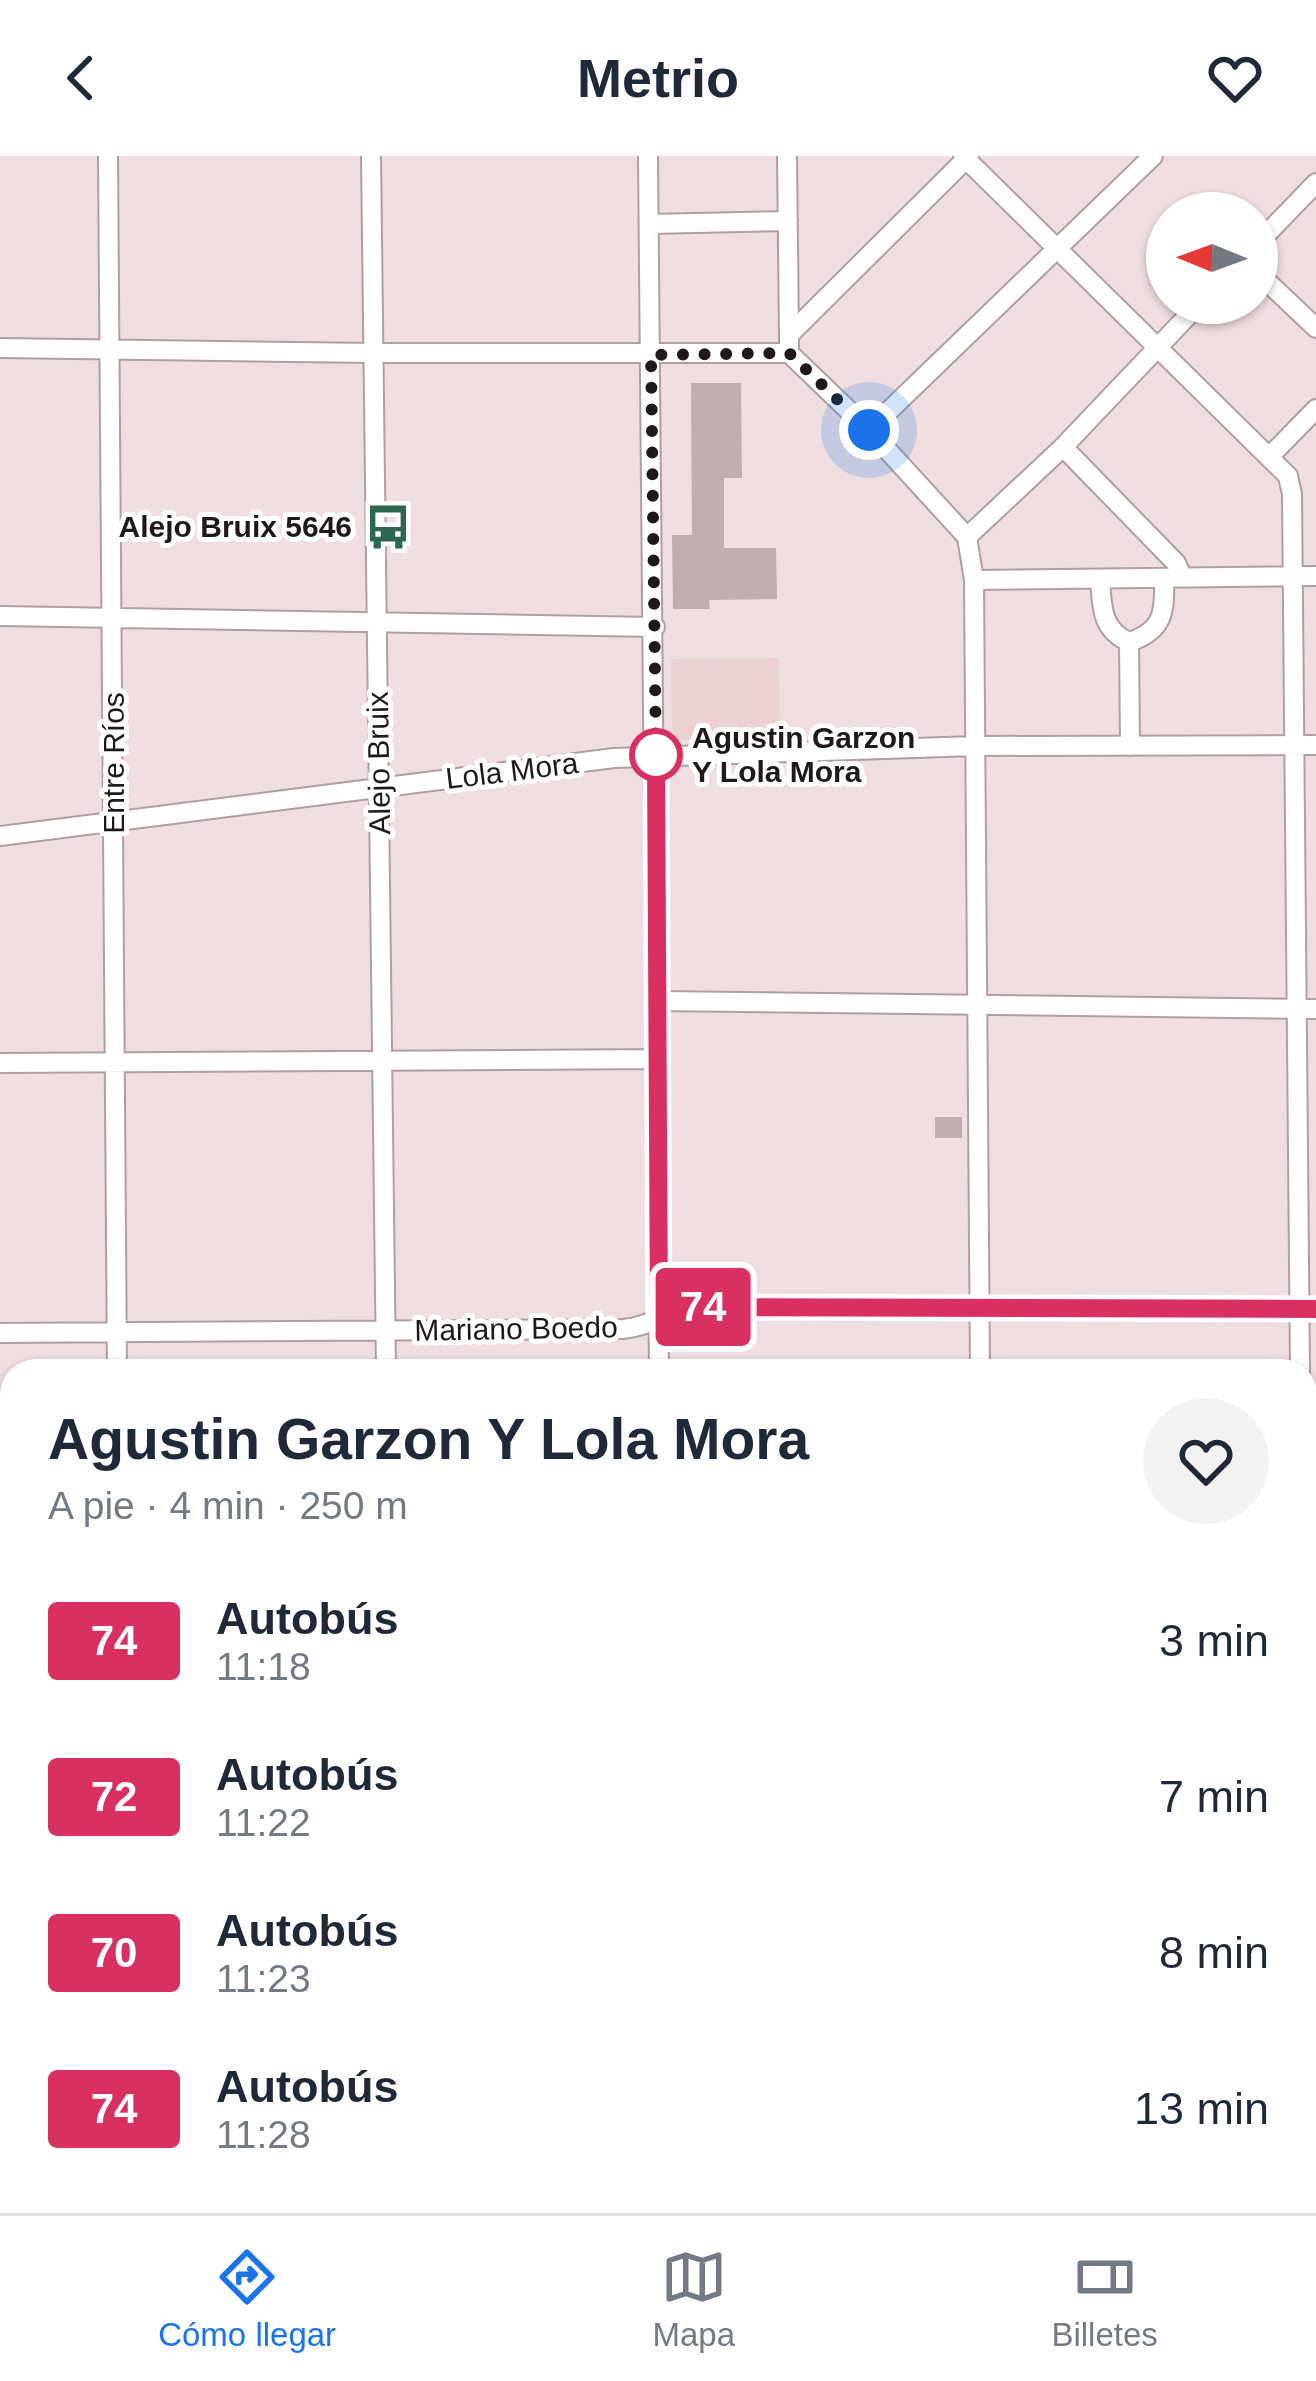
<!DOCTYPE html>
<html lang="es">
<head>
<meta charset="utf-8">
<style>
	:root { --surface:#fff; --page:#f2f2f3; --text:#1f2937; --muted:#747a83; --line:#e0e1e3; --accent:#1a73e8 }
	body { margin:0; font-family:Arial,sans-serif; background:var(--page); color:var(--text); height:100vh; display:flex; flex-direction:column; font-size:45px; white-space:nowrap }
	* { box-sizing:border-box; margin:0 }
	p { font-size:39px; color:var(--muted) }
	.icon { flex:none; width:66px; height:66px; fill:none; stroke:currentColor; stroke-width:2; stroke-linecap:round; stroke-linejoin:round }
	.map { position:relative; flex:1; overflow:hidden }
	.drawer { position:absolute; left:0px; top:1203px; width:1317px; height:855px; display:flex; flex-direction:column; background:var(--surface); border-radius:36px 36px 0 0; box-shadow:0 3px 9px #0004 }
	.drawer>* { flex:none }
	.badge { padding:0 24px; border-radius:9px; font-size:42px; line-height:78px }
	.needle { width:78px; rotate:271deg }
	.buttons { position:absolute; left:1146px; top:36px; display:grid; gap:24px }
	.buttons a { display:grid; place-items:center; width:132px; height:132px; border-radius:50%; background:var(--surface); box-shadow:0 3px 9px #0004; font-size:60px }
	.you { position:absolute; width:60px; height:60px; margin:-30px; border:9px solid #fff; border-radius:50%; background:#1a73e8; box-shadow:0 0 0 18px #1a73e833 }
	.map>.badge { position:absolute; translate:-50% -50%; box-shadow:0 0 0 6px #fff }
	.round { display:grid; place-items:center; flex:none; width:126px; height:126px; border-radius:63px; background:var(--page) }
	.overview { display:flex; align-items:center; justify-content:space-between; height:204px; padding:0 48px }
	h1 { font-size:57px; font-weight:800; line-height:90px }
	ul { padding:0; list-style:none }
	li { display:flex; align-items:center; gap:36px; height:156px; padding:0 48px }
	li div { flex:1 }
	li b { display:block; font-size:45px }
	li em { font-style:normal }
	li .badge { min-width:132px; font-weight:700; text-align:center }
	header { display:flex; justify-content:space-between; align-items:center; height:156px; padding:0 48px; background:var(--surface); font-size:54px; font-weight:800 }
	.menu { display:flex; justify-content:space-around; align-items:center; height:168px; border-top:3px solid var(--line); background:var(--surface); font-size:33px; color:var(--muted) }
	.menu a { display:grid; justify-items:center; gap:6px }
	.menu .on { color:var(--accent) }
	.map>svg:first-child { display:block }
	.built { fill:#ebd1d2 }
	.building { fill:#beaeae }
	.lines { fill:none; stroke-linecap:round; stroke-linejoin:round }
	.street-casing { stroke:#af9fa0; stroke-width:22 }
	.street { stroke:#fff; stroke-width:18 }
	.line-casing { stroke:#fff; stroke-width:27 }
	.line { stroke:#d93062; stroke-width:18 }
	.walk { stroke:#1f1919; stroke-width:12; stroke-dasharray:0 21.6 }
	.stop-dot { fill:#fff; stroke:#d93062; stroke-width:6 }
	.labels { text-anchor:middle; stroke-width:10; stroke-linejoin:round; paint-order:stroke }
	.poi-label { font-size:30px; font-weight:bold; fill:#1f1919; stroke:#fff; text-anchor:end }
	.stop-label { font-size:30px; font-weight:bold; fill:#1f1919; stroke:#fff; text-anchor:start }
	.street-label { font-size:30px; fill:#1f1919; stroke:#fff }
</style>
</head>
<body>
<header><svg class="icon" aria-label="back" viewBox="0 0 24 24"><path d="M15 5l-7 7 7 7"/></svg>Metrio<svg class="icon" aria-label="heart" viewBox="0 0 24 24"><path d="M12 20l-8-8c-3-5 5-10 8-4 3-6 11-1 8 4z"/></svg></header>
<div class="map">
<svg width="1316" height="2057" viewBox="0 0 1316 2057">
	<rect width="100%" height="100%" fill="#efdedf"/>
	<!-- built -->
	<path class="built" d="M779,502L780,582L679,583L672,575L671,503Z"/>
	<!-- building -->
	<path class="building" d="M691,227H741L742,322H724V392H776L777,443L709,444L710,453H673L672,379H692Z
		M935,961H962V982H935Z"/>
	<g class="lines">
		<!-- street casing -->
		<g class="street-casing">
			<path id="street" d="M108,0L117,1215
				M371,0L386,1215
				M648,0L659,1215
				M787,0L789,179
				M963,0L1288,320L1292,338L1300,1215
				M649,68L788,65
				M1257,88L1316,27
				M1257,116L1316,172
				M0,192L373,197H789
				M869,274L1153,0
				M1063,291L1176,407L1182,420
				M1270,300L1316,253
				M967,381L974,424L980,1215
				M967,381L869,274L789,197V179L969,0
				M967,381L1063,291L1200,147
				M1100,423C1102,451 1101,473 1129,486C1164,475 1165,455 1164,422
				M974,424L1316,420
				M0,460L655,471
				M1129,486L1130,590
				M0,680L614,602L975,590L1316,589
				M659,845L1316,853
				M0,907L659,903
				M0,1177L623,1173C649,1171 665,1156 690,1151L1316,1153
				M1305,1440H1316
				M0,1448H12
				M0,1708L12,1709
				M1305,1734H1316
				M1305,2029H1316
				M396,2046V2057
				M663,2046V2057
				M987,2046V2057
				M1302,2046V2057
				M0,2048L124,2046"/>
		</g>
		<!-- street -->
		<use href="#street" class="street"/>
	</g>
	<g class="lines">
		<!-- line casing -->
		<g class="line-casing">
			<path id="line" d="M656,599L659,1164L669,1156L690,1151L1316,1153"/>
		</g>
		<!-- line -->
		<use href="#line" class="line"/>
		<!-- walk -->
		<path class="walk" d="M656,599L651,199L789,197L869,274"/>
	</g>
	<!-- icons -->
	<defs>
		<g id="bus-bare" transform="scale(3.6)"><path d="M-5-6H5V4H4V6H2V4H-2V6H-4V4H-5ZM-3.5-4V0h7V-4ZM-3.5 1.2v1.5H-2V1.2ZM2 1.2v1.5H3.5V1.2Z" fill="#2d6750" stroke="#fff" stroke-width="2.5" paint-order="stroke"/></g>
	</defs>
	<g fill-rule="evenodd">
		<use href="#bus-bare" x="388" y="371"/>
	</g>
	<!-- markers -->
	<circle class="stop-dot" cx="656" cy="599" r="24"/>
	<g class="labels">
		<!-- poi labels -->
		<g class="poi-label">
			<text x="352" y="381">Alejo Bruix 5646</text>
		</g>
		<!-- stop labels -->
		<g class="stop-label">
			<text x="692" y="592">Agustin Garzon<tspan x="692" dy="34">Y Lola Mora</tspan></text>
		</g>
		<!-- street labels -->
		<g class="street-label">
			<text transform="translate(114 607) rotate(-90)" y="10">Entre Ríos</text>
			<text transform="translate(379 607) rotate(-91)" y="10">Alejo Bruix</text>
			<text transform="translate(512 615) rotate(-7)" y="10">Lola Mora</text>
			<text transform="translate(516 1173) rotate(-1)" y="10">Mariano Boedo</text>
		</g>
	</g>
</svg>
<div class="buttons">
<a><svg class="needle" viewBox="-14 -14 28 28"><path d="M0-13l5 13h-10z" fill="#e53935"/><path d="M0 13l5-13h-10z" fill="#747a83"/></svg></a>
</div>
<div class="you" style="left:869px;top:274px"></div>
<b class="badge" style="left:703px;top:1151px;background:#d93062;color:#fff">74</b>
<section class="drawer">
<div class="overview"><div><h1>Agustin Garzon Y Lola Mora</h1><p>A pie · 4 min · 250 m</p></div><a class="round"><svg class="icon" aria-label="heart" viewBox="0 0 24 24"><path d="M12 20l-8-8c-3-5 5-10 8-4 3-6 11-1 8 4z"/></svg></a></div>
<ul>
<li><span class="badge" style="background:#d93062;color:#fff">74</span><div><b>Autobús</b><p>11:18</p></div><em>3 min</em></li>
<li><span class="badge" style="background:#d93062;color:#fff">72</span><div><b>Autobús</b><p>11:22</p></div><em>7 min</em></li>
<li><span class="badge" style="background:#d93062;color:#fff">70</span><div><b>Autobús</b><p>11:23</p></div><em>8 min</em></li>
<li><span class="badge" style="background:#d93062;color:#fff">74</span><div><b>Autobús</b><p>11:28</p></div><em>13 min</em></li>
</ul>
</section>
</div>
<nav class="menu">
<a class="on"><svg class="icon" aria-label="directions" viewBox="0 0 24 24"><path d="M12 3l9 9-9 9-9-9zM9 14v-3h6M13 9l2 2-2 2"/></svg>Cómo llegar</a>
<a><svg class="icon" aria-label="map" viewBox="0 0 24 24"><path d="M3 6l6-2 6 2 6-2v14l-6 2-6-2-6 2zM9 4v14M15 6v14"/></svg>Mapa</a>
<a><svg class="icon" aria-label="tickets" viewBox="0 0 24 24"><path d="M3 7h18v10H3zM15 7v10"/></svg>Billetes</a>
</nav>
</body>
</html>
